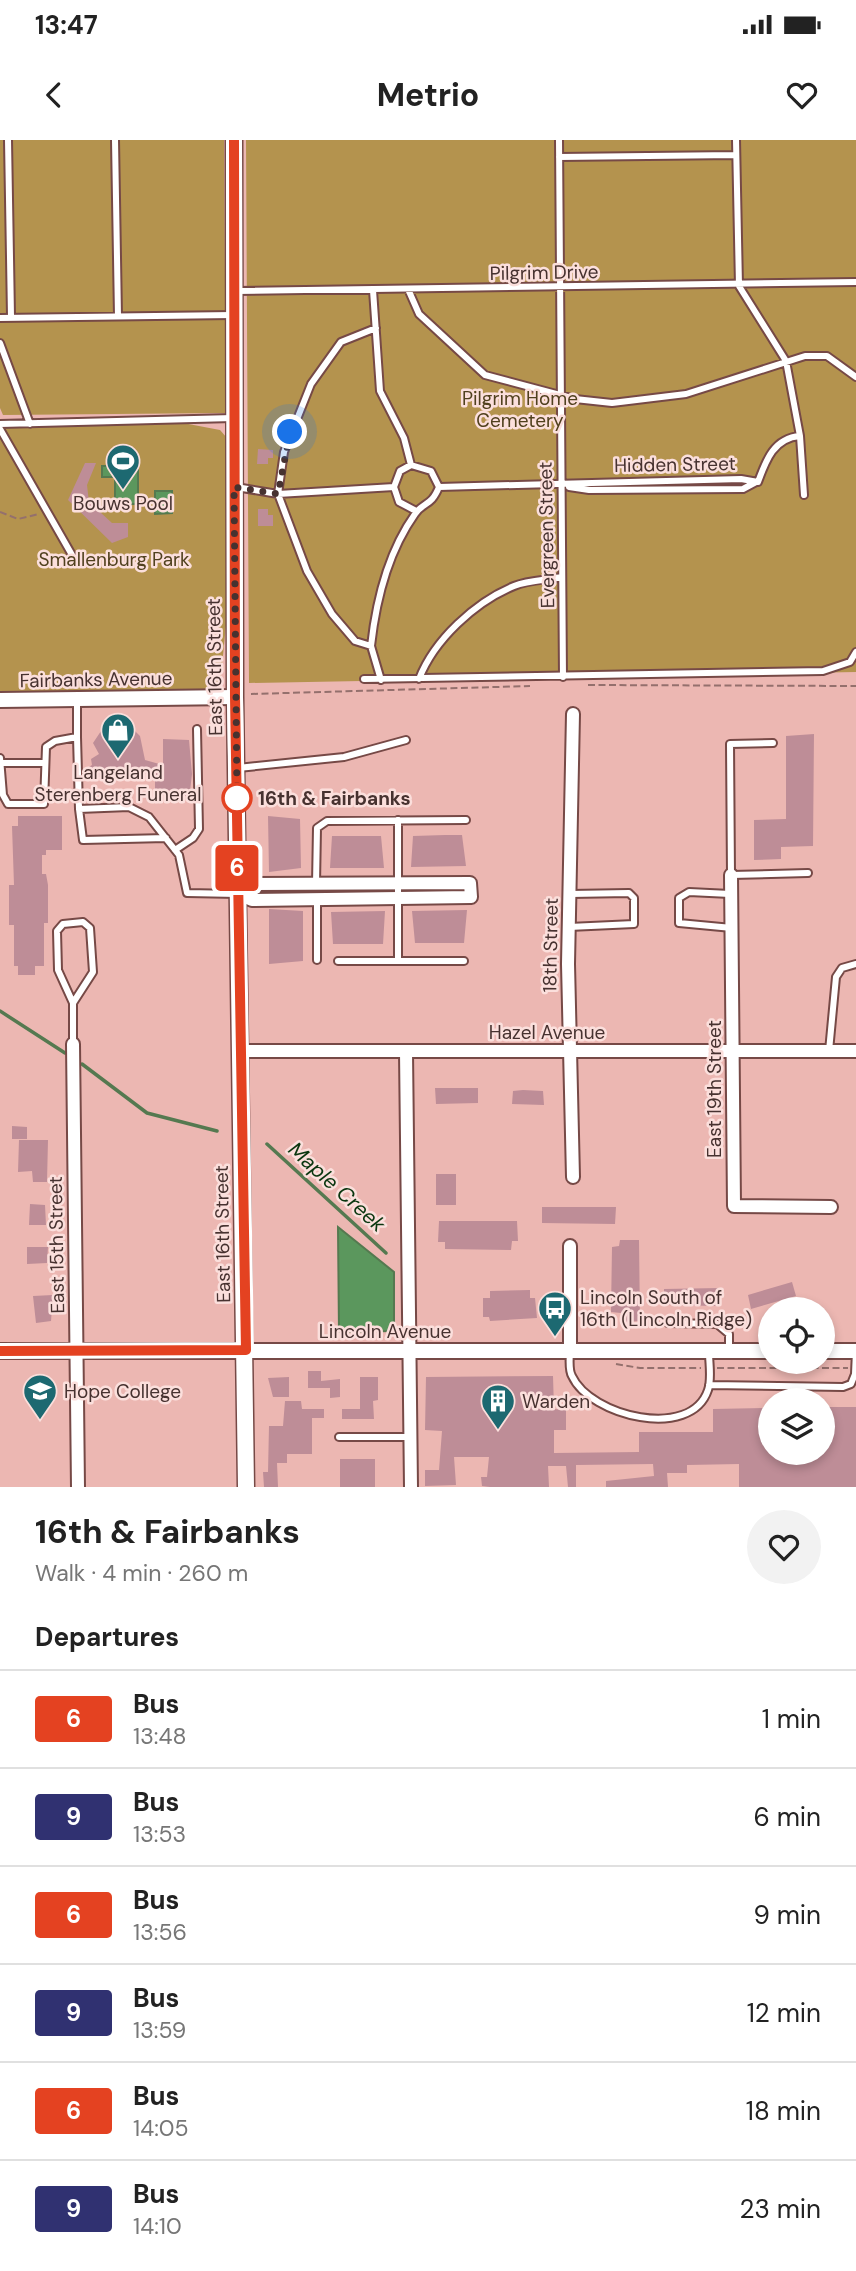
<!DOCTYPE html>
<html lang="en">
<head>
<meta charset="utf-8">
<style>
	:root { --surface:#fff; --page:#f2f2f2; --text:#222; --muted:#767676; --line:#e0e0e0 }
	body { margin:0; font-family:"DM Sans",sans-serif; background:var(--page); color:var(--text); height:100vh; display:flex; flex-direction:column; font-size:26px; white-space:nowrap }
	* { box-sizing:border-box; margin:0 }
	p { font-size:23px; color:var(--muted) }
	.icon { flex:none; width:38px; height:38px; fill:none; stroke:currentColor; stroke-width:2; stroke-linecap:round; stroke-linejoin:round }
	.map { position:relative; height:1347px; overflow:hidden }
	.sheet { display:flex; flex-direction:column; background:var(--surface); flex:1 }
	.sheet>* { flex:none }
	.badge { padding:0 14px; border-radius:5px; font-size:24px; line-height:46px }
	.tools { position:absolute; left:758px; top:1157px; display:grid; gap:14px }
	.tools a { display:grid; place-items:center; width:77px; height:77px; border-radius:50%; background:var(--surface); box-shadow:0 4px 10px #0003; font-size:35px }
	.you { position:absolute; width:35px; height:35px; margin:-18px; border:5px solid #fff; border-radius:50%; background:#1a73e8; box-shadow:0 0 0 10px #1a73e833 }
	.map>.badge { position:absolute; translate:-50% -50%; box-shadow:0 0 0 4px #fff }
	h2 { padding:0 35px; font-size:26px; line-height:63px }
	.round { display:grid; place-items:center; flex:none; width:74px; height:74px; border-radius:37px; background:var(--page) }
	.summary { display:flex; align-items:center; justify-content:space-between; height:119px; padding:0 35px }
	h1 { font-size:33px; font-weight:700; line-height:52px }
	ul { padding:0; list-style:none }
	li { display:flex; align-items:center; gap:21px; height:98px; padding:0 35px; border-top:2px solid var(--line) }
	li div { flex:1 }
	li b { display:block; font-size:26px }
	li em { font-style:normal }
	li .badge { min-width:77px; font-weight:700; text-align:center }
	.status { display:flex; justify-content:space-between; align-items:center; height:49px; padding:0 35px; background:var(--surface); direction:ltr }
	.status svg { height:19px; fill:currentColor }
	header { display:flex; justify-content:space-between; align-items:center; height:91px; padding:0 35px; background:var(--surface); font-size:32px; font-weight:700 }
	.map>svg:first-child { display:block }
	.green { fill:#b4934e }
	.water { fill:#5b975d; stroke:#557950; stroke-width:2 }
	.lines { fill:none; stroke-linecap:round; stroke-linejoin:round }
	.stream { stroke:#557950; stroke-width:3.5 }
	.building { fill:#be8d97 }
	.service-casing { stroke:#764946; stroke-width:10 }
	.minor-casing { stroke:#764946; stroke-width:16 }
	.tertiary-casing { stroke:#764946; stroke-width:18 }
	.secondary-casing { stroke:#764946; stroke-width:19 }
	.path { stroke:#94706d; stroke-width:2; stroke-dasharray:7 3.5; stroke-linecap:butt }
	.service { stroke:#fff; stroke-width:6 }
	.minor { stroke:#fff; stroke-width:12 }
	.tertiary { stroke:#fff; stroke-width:14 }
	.secondary { stroke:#fff; stroke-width:16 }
	.line-casing { stroke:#fff; stroke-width:16 }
	.line { stroke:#e44221; stroke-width:10 }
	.walk { stroke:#473230; stroke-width:7; stroke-dasharray:0 12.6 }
	.stop-dot { fill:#fff; stroke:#e44221; stroke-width:3.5 }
	.labels { text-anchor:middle; stroke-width:5; stroke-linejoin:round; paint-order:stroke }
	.street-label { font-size:19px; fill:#473230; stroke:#fbdfdc }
	.park-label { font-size:19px; fill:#50401e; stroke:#fbdfdc }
	.poi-label { font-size:19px; fill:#473230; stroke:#fbdfdc; text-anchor:start }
	.stop-label { font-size:19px; font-weight:bold; fill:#473230; stroke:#fbdfdc; text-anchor:start }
	.water-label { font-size:21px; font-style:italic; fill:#0a360f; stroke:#fbdfdc }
</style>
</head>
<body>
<div class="status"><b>13:47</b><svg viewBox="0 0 49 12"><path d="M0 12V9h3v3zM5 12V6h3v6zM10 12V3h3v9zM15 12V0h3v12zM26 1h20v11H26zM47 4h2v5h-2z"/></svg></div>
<header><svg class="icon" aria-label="back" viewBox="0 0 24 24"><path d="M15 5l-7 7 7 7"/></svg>Metrio<svg class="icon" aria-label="heart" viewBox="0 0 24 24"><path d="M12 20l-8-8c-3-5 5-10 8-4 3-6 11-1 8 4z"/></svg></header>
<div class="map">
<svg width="856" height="1347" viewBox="0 0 856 1347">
	<rect width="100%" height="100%" fill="#ecb7b2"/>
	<!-- green -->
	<path class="green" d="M0,0H224L226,273L3,275L0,268Z
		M246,0H856V532L249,543Z
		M183,283L220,290L227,298L228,465L220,546L210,550L0,554V288Z"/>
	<!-- water -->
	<path class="water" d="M102,326H138V364H115V337H102Z
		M155,351H172V373L155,374Z
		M338,1087L394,1132V1191L339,1192Z"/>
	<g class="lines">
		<!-- stream -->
		<path class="stream" d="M0,871L65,913
			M82,924L147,973L217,991
			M267,1004L386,1113"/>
	</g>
	<!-- building -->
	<path class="building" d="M258,309L273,310V318H268V324H257Z
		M85,323H96L87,345L89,362L112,383H128V397L112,403L68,360Z
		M258,369H268V375H273V386H258Z
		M120,583L131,587L140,596L145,620L163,625V599L189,600L192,634L190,651H186V656L155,655V637L135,631L133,640L117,635L88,638L86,629L92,625L91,619L99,614L93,603L103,588L102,584Z
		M814,594L813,706L781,707V719L754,720V680L786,679V596Z
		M18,676H62V710H46V715H42V734H46L48,745V783H44V826H35V835H18V826H14V785H9V745H14L12,686H18Z
		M268,676L300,679L301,728L269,732Z
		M445,695H462L466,726L411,727L413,696Z
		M332,696H381L384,728H330Z
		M269,769L303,771V821L269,824Z
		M467,770L464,803H415L412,771Z
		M385,771L383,804H333L331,772Z
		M435,948H478V963L436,964Z
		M523,950L543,951L544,965L512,964L513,951Z
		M12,986L27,987V999H12Z
		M19,1000H48L47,1042H33L32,1031L18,1032Z
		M436,1034H456V1065H436Z
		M30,1064L45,1065L46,1085H29Z
		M542,1067H616L615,1084L542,1083Z
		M439,1081H517L518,1101H512L511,1110L445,1109V1102H438Z
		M620,1100H639L640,1181L621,1182V1173L611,1172L612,1107L619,1106Z
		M27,1107H48L47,1123L27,1124Z
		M792,1142L796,1156L751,1169L748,1155Z
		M720,1148L719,1166L664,1165V1149Z
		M530,1150V1158H535L537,1178L490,1181L489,1177H483V1158H490V1151Z
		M53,1155L51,1181L36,1183L33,1156Z
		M308,1231H321V1241L340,1239V1257L330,1258V1248H308Z
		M553,1236L554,1269L566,1270V1290H554V1313L639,1312V1292H713V1269L770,1268V1312H822V1267H856V1347H739V1324L687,1325V1333H667L668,1347H606V1341L654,1336L653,1324L576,1325V1347H568L566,1326H548L549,1347H490L482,1346L481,1337H487L489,1317H454L456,1345L425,1346V1330H439L442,1291L425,1290L426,1237Z
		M289,1237V1257H273L268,1238Z
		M360,1237H378V1260L373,1261L374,1279H342V1269H360Z
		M285,1261H301L302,1269H324V1278H312V1314H287V1323H277L278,1347H264L263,1332H268L269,1286H283Z
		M340,1319H375V1347H340Z"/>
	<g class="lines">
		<!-- service casing -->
		<g class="service-casing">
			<path id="service" d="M8,0L11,176
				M115,0L118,176
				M559,0L563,537
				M736,0L739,146L786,221L800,296C774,298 766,320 758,342
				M559,17L736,15
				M408,149L419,174L485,235L575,259L612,263L686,254L805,216H827L856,237
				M373,150L380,251L404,298L411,325
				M235,151L856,142
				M0,178L233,175
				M376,188L341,202L311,244L284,312L278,354L307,431L332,474L355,501L371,506L381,540
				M0,203L30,284
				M0,284L233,278
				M0,289L72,415
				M800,296L804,355
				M236,347L278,354L394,347
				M439,347L741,339L758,342
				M569,347L589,350L743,349L756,342
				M371,506C376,461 388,412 415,374C424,361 431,367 439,347L431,331L411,325L400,331L394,347L399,362L416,371
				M364,539L823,531L850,522L856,512
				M419,539C434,500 475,462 514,446C528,440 547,440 562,437
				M77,597L79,669L129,667L149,677L179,715L187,753L238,754
				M773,603L730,604L731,735L808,733
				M0,618L3,655L8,664H44L46,607L55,601L77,597V560
				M0,623H44
				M238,628L344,617L406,600
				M79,669L83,700L166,698
				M175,710L193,698L199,689L197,589
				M316,744L317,688L327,681L466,680
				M730,754L689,752L679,758V783L732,788
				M317,758V820
				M569,787L634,784V758L629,753L570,754
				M338,821H464
				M398,821V680
				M73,863L93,832L90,788L83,782L63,784L57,791L58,830L73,863V904
				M829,911L836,837L842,828L856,824
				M668,1183L717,1184L729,1194V1210
				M570,1210C570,1218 568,1229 572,1236C590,1276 691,1301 708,1250C712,1239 709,1224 709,1212
				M709,1245L843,1247L851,1244L855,1234L856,1211
				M339,1297H410"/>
		</g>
		<!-- minor casing -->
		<g class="minor-casing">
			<path id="minor" d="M573,574L568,824L573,1037
				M731,735L734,1066L831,1067
				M470,743L471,757L252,760L238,754L252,744Z
				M73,904L78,1347
				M239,911H856
				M406,912L411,1347
				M570,1210V1106"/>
		</g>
		<!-- tertiary casing -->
		<g class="tertiary-casing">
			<path id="tertiary" d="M0,560L235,557
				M0,1211H770
				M822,1211H856"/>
		</g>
		<!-- secondary casing -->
		<g class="secondary-casing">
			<path id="secondary" d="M234,0L235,557L246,1347"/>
		</g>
		<!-- path -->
		<path class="path" d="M0,372L18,379L39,374
			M588,545L856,546
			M251,554L530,546
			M616,1224L640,1228H701
			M717,1228H848"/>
		<!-- service -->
		<use href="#service" class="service"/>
		<!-- minor -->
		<use href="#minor" class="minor"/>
		<!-- tertiary -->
		<use href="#tertiary" class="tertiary"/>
		<!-- secondary -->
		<use href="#secondary" class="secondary"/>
	</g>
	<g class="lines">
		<!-- line casing -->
		<g class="line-casing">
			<path id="line" d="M0,1211L246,1210L235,557L234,0"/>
		</g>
		<!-- line -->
		<use href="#line" class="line"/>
		<!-- walk -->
		<path class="walk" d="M237,658L234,347L278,354L290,292"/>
	</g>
	<!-- icons -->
	<defs>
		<g id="stadium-pin" transform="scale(1.75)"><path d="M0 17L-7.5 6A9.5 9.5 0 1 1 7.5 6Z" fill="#1d6971" stroke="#fbdfdc"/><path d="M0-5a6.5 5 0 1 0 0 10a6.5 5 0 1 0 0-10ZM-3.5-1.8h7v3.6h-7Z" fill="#fff"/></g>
		<g id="shop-pin" transform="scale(1.75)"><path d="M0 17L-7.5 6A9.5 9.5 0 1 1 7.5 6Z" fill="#1d6971" stroke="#fbdfdc"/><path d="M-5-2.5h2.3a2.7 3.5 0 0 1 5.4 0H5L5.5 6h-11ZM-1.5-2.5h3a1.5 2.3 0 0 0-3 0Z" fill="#fff"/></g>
		<g id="bus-pin" transform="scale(1.75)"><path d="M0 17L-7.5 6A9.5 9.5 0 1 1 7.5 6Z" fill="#1d6971" stroke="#fbdfdc"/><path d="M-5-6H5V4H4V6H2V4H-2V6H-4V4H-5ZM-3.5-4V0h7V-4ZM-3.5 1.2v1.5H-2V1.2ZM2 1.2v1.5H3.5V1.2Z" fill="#fff"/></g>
		<g id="university-pin" transform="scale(1.75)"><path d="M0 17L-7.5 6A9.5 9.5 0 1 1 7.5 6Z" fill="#1d6971" stroke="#fbdfdc"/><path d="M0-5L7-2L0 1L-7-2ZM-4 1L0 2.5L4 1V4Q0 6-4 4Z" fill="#fff"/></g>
		<g id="building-pin" transform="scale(1.75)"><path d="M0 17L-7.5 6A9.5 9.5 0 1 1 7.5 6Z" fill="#1d6971" stroke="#fbdfdc"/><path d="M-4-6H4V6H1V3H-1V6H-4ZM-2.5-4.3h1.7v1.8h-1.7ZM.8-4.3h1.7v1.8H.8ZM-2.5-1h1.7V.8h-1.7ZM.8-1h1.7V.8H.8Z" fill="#fff"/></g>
	</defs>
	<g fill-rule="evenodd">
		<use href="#stadium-pin" x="123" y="321"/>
		<use href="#shop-pin" x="118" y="590"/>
		<use href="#bus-pin" x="555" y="1168"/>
		<use href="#university-pin" x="40" y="1251"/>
		<use href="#building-pin" x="498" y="1261"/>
	</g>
	<!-- markers -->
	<circle class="stop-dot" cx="237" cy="658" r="14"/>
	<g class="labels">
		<!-- street labels -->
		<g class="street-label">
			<text transform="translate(544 132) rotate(-1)" y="7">Pilgrim Drive</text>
			<text transform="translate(675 324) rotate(-1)" y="7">Hidden Street</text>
			<text transform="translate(546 395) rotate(-91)" y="7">Evergreen Street</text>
			<text transform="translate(214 527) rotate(-91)" y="7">East 16th Street</text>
			<text transform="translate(96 539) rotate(-1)" y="7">Fairbanks Avenue</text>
			<text transform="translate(550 805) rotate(-89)" y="7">18th Street</text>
			<text x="547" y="899">Hazel Avenue</text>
			<text transform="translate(714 949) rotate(-90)" y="7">East 19th Street</text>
			<text transform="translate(222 1094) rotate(-91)" y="7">East 16th Street</text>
			<text transform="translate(56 1105) rotate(-91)" y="7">East 15th Street</text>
			<text x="385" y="1198">Lincoln Avenue</text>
		</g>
		<!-- park labels -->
		<g class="park-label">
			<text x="520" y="265">Pilgrim Home<tspan x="520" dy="22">Cemetery</tspan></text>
			<text x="114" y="426">Smallenburg Park</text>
		</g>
		<!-- poi labels -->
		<g class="poi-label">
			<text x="123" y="370" text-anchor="middle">Bouws Pool</text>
			<text x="118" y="639" text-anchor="middle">Langeland<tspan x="118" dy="22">Sterenberg Funeral</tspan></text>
			<text x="580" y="1164">Lincoln South of<tspan x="580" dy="22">16th (Lincoln Ridge)</tspan></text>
			<text x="64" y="1258">Hope College</text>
			<text x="522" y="1268">Warden</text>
		</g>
		<!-- stop labels -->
		<g class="stop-label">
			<text x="258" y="665">16th &amp; Fairbanks</text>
		</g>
		<!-- water labels -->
		<g class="water-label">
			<text transform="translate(337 1047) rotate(42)" y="7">Maple Creek</text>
		</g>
	</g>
</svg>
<div class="tools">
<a><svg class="icon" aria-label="locate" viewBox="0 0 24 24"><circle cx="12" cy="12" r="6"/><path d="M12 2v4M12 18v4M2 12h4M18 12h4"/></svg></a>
<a><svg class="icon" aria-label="layers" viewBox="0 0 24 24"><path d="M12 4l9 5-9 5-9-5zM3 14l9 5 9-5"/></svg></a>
</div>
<div class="you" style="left:290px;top:292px"></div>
<b class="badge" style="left:237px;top:728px;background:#e44221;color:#fff">6</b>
</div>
<section class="sheet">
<div class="summary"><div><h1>16th &amp; Fairbanks</h1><p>Walk · 4 min · 260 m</p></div><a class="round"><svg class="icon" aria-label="heart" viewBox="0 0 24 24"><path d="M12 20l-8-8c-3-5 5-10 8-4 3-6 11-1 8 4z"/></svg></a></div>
<h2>Departures</h2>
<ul>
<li><span class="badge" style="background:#e44221;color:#fff">6</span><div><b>Bus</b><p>13:48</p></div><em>1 min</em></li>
<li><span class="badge" style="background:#303171;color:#fff">9</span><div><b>Bus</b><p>13:53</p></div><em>6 min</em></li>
<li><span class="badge" style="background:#e44221;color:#fff">6</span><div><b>Bus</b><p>13:56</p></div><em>9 min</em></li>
<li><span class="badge" style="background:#303171;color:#fff">9</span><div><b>Bus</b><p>13:59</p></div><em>12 min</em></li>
<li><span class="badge" style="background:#e44221;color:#fff">6</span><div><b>Bus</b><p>14:05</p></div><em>18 min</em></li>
<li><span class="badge" style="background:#303171;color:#fff">9</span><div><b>Bus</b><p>14:10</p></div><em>23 min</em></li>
</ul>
</section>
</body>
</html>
